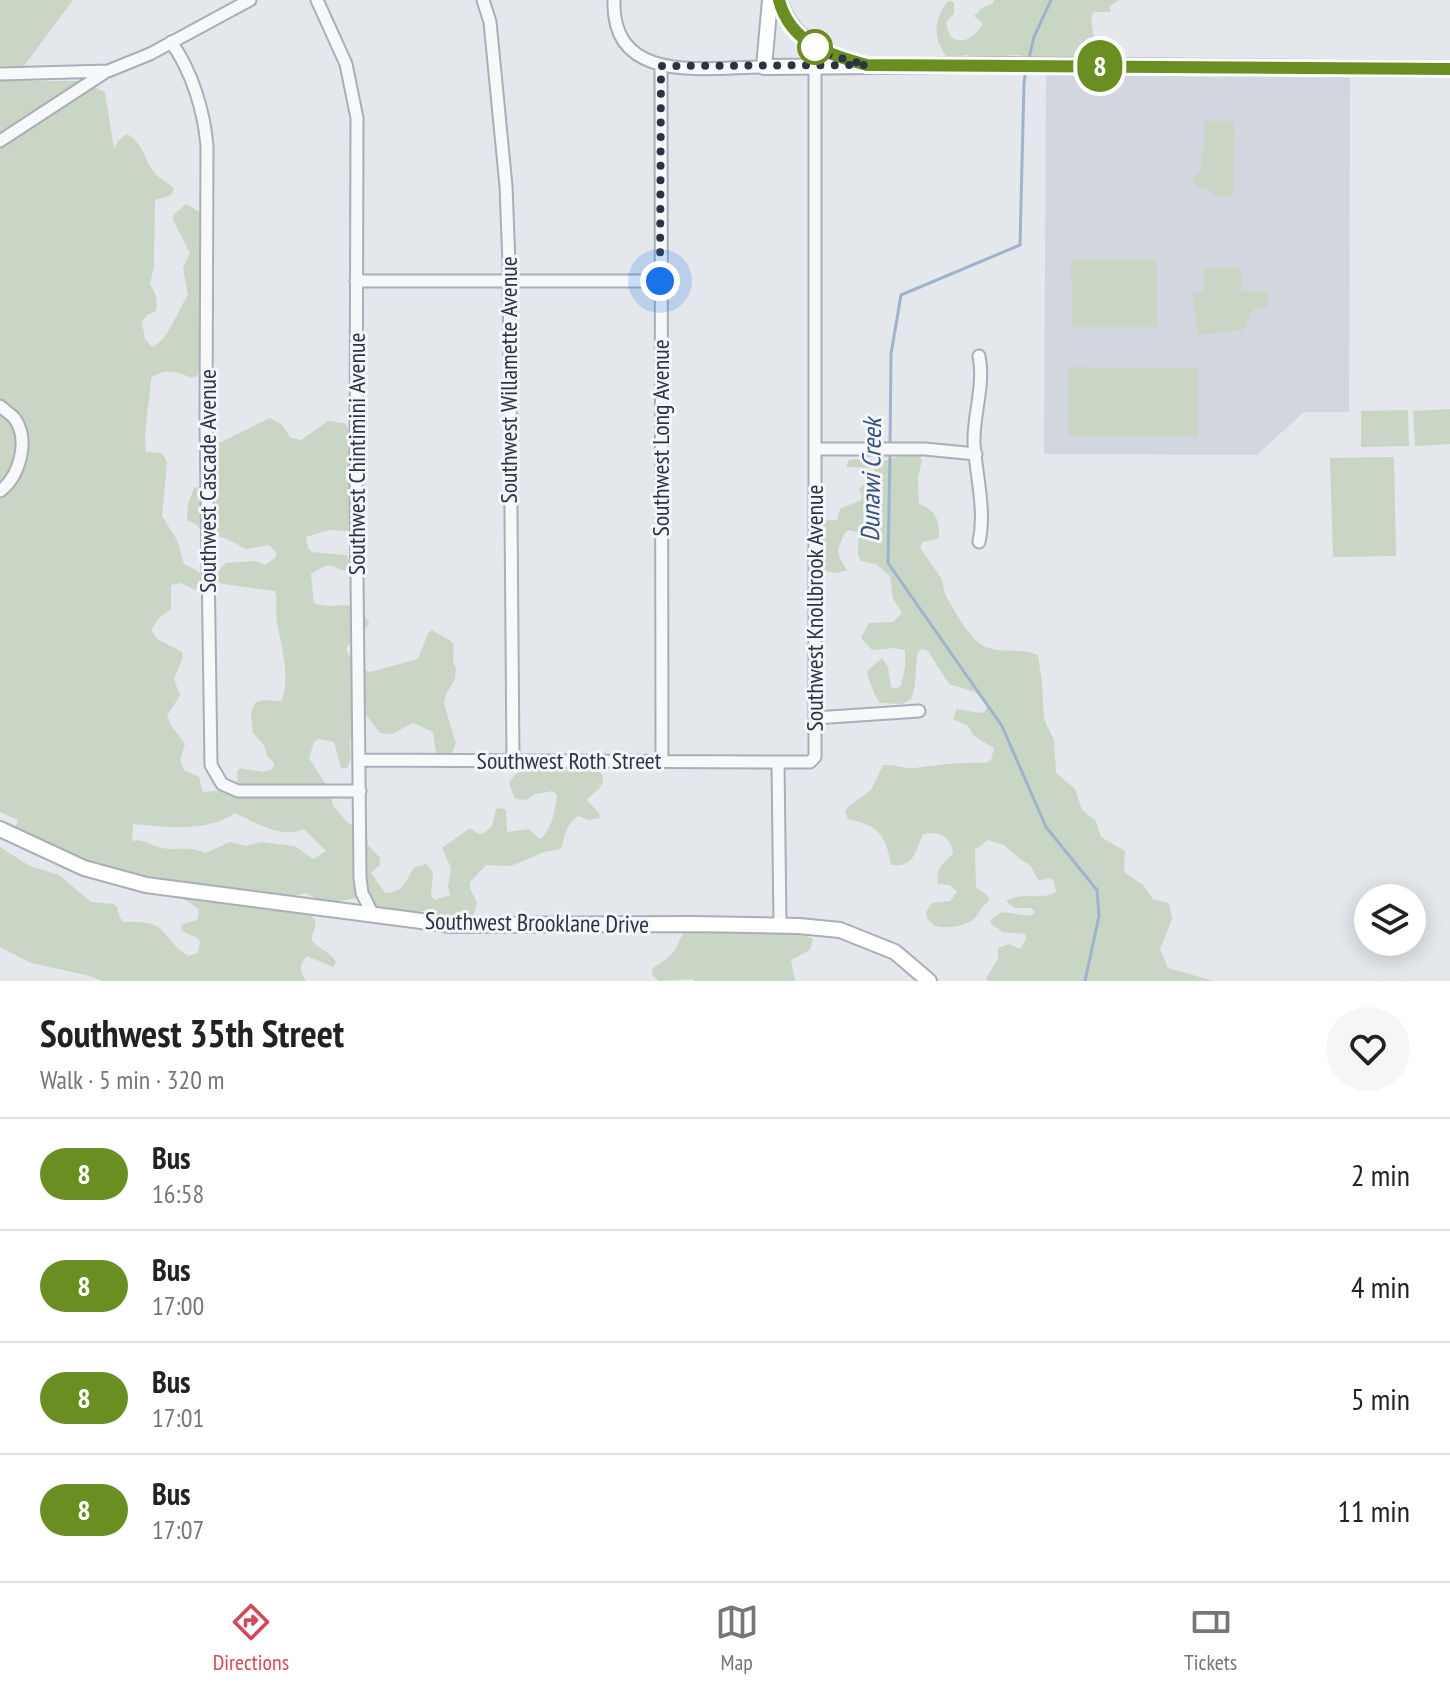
<!DOCTYPE html>
<html lang="en">
<head>
<meta charset="utf-8">
<style>
	:root { --surface:#fff; --page:#f6f6f6; --text:#222; --muted:#767676; --line:#e0e0e0; --accent:#d1495b }
	body { margin:0; font-family:"PT Sans Narrow",sans-serif; background:var(--page); color:var(--text); height:100vh; display:flex; flex-direction:column; font-size:30px; white-space:nowrap }
	* { box-sizing:border-box; margin:0 }
	p { font-size:26px; color:var(--muted) }
	.icon { flex:none; width:44px; height:44px; fill:none; stroke:currentColor; stroke-width:2; stroke-linecap:round; stroke-linejoin:round }
	.map { position:relative; height:981px; overflow:hidden }
	.details { display:flex; flex-direction:column; background:var(--surface); flex:1 }
	.details>* { flex:none }
	.badge { padding:0 16px; border-radius:26px; font-size:28px; line-height:52px }
	.controls { position:absolute; left:1354px; top:884px; display:grid; gap:16px }
	.controls a { display:grid; place-items:center; width:72px; height:72px; border-radius:50%; background:var(--surface); box-shadow:0 4px 20px #0003; font-size:40px }
	.you { position:absolute; width:40px; height:40px; margin:-20px; border:6px solid #fff; border-radius:50%; background:#1a73e8; box-shadow:0 0 0 12px #1a73e833 }
	.map>.badge { position:absolute; translate:-50% -50%; box-shadow:0 0 0 4px #fff }
	.round { display:grid; place-items:center; flex:none; width:84px; height:84px; border-radius:42px; background:var(--page) }
	.overview { display:flex; align-items:center; justify-content:space-between; height:136px; padding:0 40px }
	h1 { font-size:38px; font-weight:700; line-height:60px }
	ul { padding:0; list-style:none }
	li { display:flex; align-items:center; gap:24px; height:112px; padding:0 40px; border-top:2px solid var(--line) }
	li div { flex:1 }
	li b { display:block; font-size:30px }
	li em { font-style:normal }
	li .badge { min-width:88px; font-weight:700; text-align:center }
	.dock { display:flex; justify-content:space-around; align-items:center; height:112px; border-top:2px solid var(--line); background:var(--surface); font-size:22px; color:var(--muted) }
	.dock a { display:grid; justify-items:center; gap:4px }
	.dock .active { color:var(--accent) }
	.map>svg:first-child { display:block }
	.built { fill:#d2d6de }
	.green { fill:#c9d6c5; fill-rule:evenodd }
	.lines { fill:none; stroke-linecap:round; stroke-linejoin:round }
	.stream { stroke:#9fb4cc; stroke-width:3 }
	.street-casing { stroke:#a9aeb7; stroke-width:15 }
	.secondary-casing { stroke:#a9aeb7; stroke-width:18 }
	.street { stroke:#f7f8fa; stroke-width:11 }
	.secondary { stroke:#fff; stroke-width:14 }
	.line-casing { stroke:#fff; stroke-width:18 }
	.line { stroke:#6b8e23; stroke-width:12 }
	.walk { stroke:#2b3445; stroke-width:8; stroke-dasharray:0 14.4 }
	.stop-dot { fill:#fff; stroke:#6b8e23; stroke-width:4 }
	.labels { text-anchor:middle; stroke-width:6; stroke-linejoin:round; paint-order:stroke }
	.street-label { font-size:24px; fill:#2b3445; stroke:#f4f6f9 }
	.water-label { font-size:26px; font-style:italic; fill:#34527a; stroke:#f4f6f9 }
</style>
</head>
<body>
<div class="map">
<svg width="1450" height="981" viewBox="0 0 1450 981">
	<rect width="100%" height="100%" fill="#e4e7ec"/>
	<!-- built -->
	<path class="built" d="M1046,74L1350,75L1349,412H1304L1257,455L1044,454Z"/>
	<!-- green -->
	<path class="green" d="M0,0H73L24,66H0Z
		M994,0H1119L1110,6V12H1094L1091,17L1094,39L1088,54L1089,59L1075,63L1066,57L1049,60L1017,55L981,58L965,55L949,60C932,39 933,21 948,1L954,2V14L946,22C949,51 974,42 983,23L974,16L982,8L993,3Z
		M0,81H82L105,92L114,149L118,141L127,134C143,143 143,157 154,172C159,179 168,182 174,189L171,195L155,200L154,267L150,284C156,294 158,300 156,311L147,315L142,322L145,339L152,347C169,340 177,311 188,295L183,268L190,253L173,220L174,214L186,204L205,215L199,267L206,282L202,365L197,376L191,378C176,371 166,368 151,378C150,404 143,426 146,452L162,453L167,462L162,516L177,540L184,564L199,572L203,582L195,590L181,583L171,585V609L158,619L151,630L157,639L182,652L183,657L174,679L180,696L167,715L171,725L185,744L180,760L184,770L199,777L203,792L238,789L237,772L240,768L262,772L273,769L274,763L267,756L264,745L253,733L251,713L255,703C264,697 272,703 282,700C290,674 282,649 277,623C275,612 278,602 275,591L223,584L217,581L219,570L226,563L255,561L265,565L275,558L277,553L269,545L246,549L225,538L204,533L197,525L187,520L188,504L194,488L204,486L211,447L270,418L281,424L291,438L301,440L328,421L344,423C358,437 348,456 349,473C349,482 355,489 356,498C357,508 353,521 351,531L329,530L306,537L308,548L312,552L346,555L352,565V571C328,571 337,557 311,574L314,603C337,613 348,592 369,622C365,634 352,638 346,649C349,657 361,670 370,672L418,659L428,633L432,630L451,641L454,645L453,663L456,668L455,679L446,694L444,704L456,743L452,753L441,756L436,753L433,732L413,723L392,734L380,733L364,712L360,715C358,723 354,726 352,734C347,746 355,756 347,768H341L334,742L318,739L314,742L309,758L331,793L333,806L347,822L367,834L368,845L380,858V865L371,873L385,893C406,892 404,881 415,867L426,864L433,872L431,896L435,900L450,895L448,887L451,868L442,848L470,828L479,834L484,833L492,826L496,809L501,808L506,810L507,832L529,829L540,839C552,830 555,810 557,795L553,791L535,794L526,800L515,799L509,784C518,764 537,770 554,768C561,767 567,763 573,763C583,763 605,768 603,781C602,789 591,794 587,800L599,813L600,818L589,820L578,816C566,824 565,836 561,849L544,852L511,866L486,865L470,882V888L477,903L472,920L432,919L426,910L405,917L385,918L364,898C336,898 334,910 306,893L260,904C267,906 273,910 279,910C291,912 309,906 315,921C317,928 311,934 312,940C315,948 331,951 336,962L333,967L307,956C299,966 299,970 306,981H103L86,975L31,963L0,947V847L30,866L59,875L91,902L113,904L117,907L120,918L124,922C171,920 158,936 188,956L198,953L200,942L197,938L182,931L181,925L197,920L199,910C180,891 137,885 112,874C79,860 47,844 15,828L18,820L0,812ZM235,813C256,823 282,839 304,829L326,851L313,859L295,846L261,842L246,846L230,842L205,853C185,844 176,852 158,847C147,844 143,838 132,841L133,824C166,827 206,833 235,813Z
		M1204,121H1235L1233,196H1212L1208,189H1201L1194,184L1195,174L1201,170V152L1205,151Z
		M1071,260H1157V327H1072Z
		M1204,268H1241V291L1266,292L1269,297L1267,307L1254,309L1243,330L1198,335L1192,292H1204Z
		M1068,367L1198,368V437L1068,436Z
		M1450,409V444L1415,446L1413,411Z
		M1408,410L1409,446L1361,447V411Z
		M908,454L919,456L922,460L918,477L919,504C936,510 940,521 939,538L923,542L920,547C926,558 935,568 941,578C944,583 943,590 946,596C955,611 971,644 989,648C1005,653 1022,648 1038,655L1042,683L1044,719L1054,740L1056,773L1075,789L1082,810L1096,821L1101,837L1125,851L1124,872L1143,885L1153,899L1169,903L1172,919L1160,949L1168,968L1214,981H987L986,978L998,959V948L1009,944L1020,949L1026,939L1025,934L1003,932L990,923L992,918L1002,912L1031,916L1035,912L1031,908H1014L1006,901C1022,891 1041,901 1056,892L1054,881L1049,878L1039,881L1030,865L1021,860L1004,845L988,840L975,850L976,887L989,897L988,902C979,908 981,912 975,918C965,927 947,929 934,926L927,918L926,912L932,903L950,901L957,892L950,885L938,884C935,871 943,862 953,854C952,837 939,830 923,834C915,851 915,868 891,865C886,835 878,825 848,819L845,813L847,808L871,790L883,765C894,764 904,769 914,768C939,765 961,762 986,763L991,760L994,748L974,736L968,726L953,719L957,709L980,713L985,711L987,705L975,692L949,684L928,651L922,649L918,652C914,668 918,684 911,699L902,704L880,703C873,693 869,681 867,671L882,658L888,667L891,687L896,689L901,686L905,667V650L894,648L872,650L861,638L869,623L893,622L902,613L893,599L890,576L876,564L861,561L858,555L859,533L849,530L845,533C836,552 836,553 847,570L837,573L826,571C821,563 813,540 817,530C818,528 825,522 827,520H837L840,509L861,500L862,495L859,490L862,485L873,484L876,479L874,468L846,467L848,461C858,456 863,463 874,463C885,462 896,456 908,454Z
		M1394,457L1396,556L1333,557L1330,458Z
		M691,928L701,933L799,932L813,939L810,950L791,960L795,981H695L692,979L658,981L652,974L653,968C660,963 670,958 675,950C681,939 680,935 691,928Z"/>
	<g class="lines">
		<!-- stream -->
		<path class="stream" d="M1028,62L1034,37L1051,0
			M890,446L891,354L901,295L1020,245L1024,83L1026,69
			M890,453L888,563L1002,726L1046,827L1097,890L1099,916L1085,981"/>
		<!-- street casing -->
		<g class="street-casing">
			<path id="street" d="M317,0L346,64L357,118L356,474L360,878L362,893L372,913
				M483,0L490,22L506,186L509,264L513,761
				M614,0C611,86 707,67 764,67
				M171,42C192,71 204,111 207,146L206,423L211,765L222,784L238,791H360
				M661,66L662,761
				M0,74L108,71L150,54L250,0
				M0,141L104,73
				M356,281H660
				M0,406C4,410 11,414 15,419C30,441 19,477 0,491
				M815,449H925L976,454
				M979,542C986,510 976,476 974,443C973,415 985,385 979,356
				M815,718L919,711
				M360,760L778,762H810L815,757V66
				M778,762L780,926"/>
		</g>
		<!-- secondary casing -->
		<g class="secondary-casing">
			<path id="secondary" d="M770,0L764,67L991,65L1450,69
				M779,0C788,32 817,52 847,60
				M0,829L84,868L146,885L452,925L692,924L799,926L840,930L895,952L929,981"/>
		</g>
		<!-- street -->
		<use href="#street" class="street"/>
		<!-- secondary -->
		<use href="#secondary" class="secondary"/>
	</g>
	<g class="lines">
		<!-- line casing -->
		<g class="line-casing">
			<path id="line" d="M779,0C790,43 829,55 867,65L1450,69"/>
		</g>
		<!-- line -->
		<use href="#line" class="line"/>
		<!-- walk -->
		<path class="walk" d="M660,281L661,66L867,65L826,54L815,47"/>
	</g>
	<!-- markers -->
	<circle class="stop-dot" cx="815" cy="47" r="16"/>
	<g class="labels">
		<!-- street labels -->
		<g class="street-label">
			<text transform="translate(509 380) rotate(-90)" y="8">Southwest Willamette Avenue</text>
			<text transform="translate(661 438) rotate(-90)" y="8">Southwest Long Avenue</text>
			<text transform="translate(357 454) rotate(-90)" y="8">Southwest Chintimini Avenue</text>
			<text transform="translate(208 481) rotate(-90)" y="8">Southwest Cascade Avenue</text>
			<text transform="translate(815 608) rotate(-90)" y="8">Southwest Knollbrook Avenue</text>
			<text x="569" y="769">Southwest Roth Street</text>
			<text transform="translate(537 923) rotate(1)" y="8">Southwest Brooklane Drive</text>
		</g>
		<!-- water labels -->
		<g class="water-label">
			<text transform="translate(871 480) rotate(-89)" y="9">Dunawi Creek</text>
		</g>
	</g>
</svg>
<div class="controls">
<a><svg class="icon" aria-label="layers" viewBox="0 0 24 24"><path d="M12 4l9 5-9 5-9-5zM3 14l9 5 9-5"/></svg></a>
</div>
<div class="you" style="left:660px;top:281px"></div>
<b class="badge" style="left:1100px;top:66px;background:#6b8e23;color:#fff">8</b>
</div>
<section class="details">
<div class="overview"><div><h1>Southwest 35th Street</h1><p>Walk · 5 min · 320 m</p></div><a class="round"><svg class="icon" aria-label="heart" viewBox="0 0 24 24"><path d="M12 20l-8-8c-3-5 5-10 8-4 3-6 11-1 8 4z"/></svg></a></div>
<ul>
<li><span class="badge" style="background:#6b8e23;color:#fff">8</span><div><b>Bus</b><p>16:58</p></div><em>2 min</em></li>
<li><span class="badge" style="background:#6b8e23;color:#fff">8</span><div><b>Bus</b><p>17:00</p></div><em>4 min</em></li>
<li><span class="badge" style="background:#6b8e23;color:#fff">8</span><div><b>Bus</b><p>17:01</p></div><em>5 min</em></li>
<li><span class="badge" style="background:#6b8e23;color:#fff">8</span><div><b>Bus</b><p>17:07</p></div><em>11 min</em></li>
</ul>
</section>
<nav class="dock">
<a class="active"><svg class="icon" aria-label="directions" viewBox="0 0 24 24"><path d="M12 3l9 9-9 9-9-9zM9 14v-3h6M13 9l2 2-2 2"/></svg>Directions</a>
<a><svg class="icon" aria-label="map" viewBox="0 0 24 24"><path d="M3 6l6-2 6 2 6-2v14l-6 2-6-2-6 2zM9 4v14M15 6v14"/></svg>Map</a>
<a><svg class="icon" aria-label="tickets" viewBox="0 0 24 24"><path d="M3 7h18v10H3zM15 7v10"/></svg>Tickets</a>
</nav>
</body>
</html>
